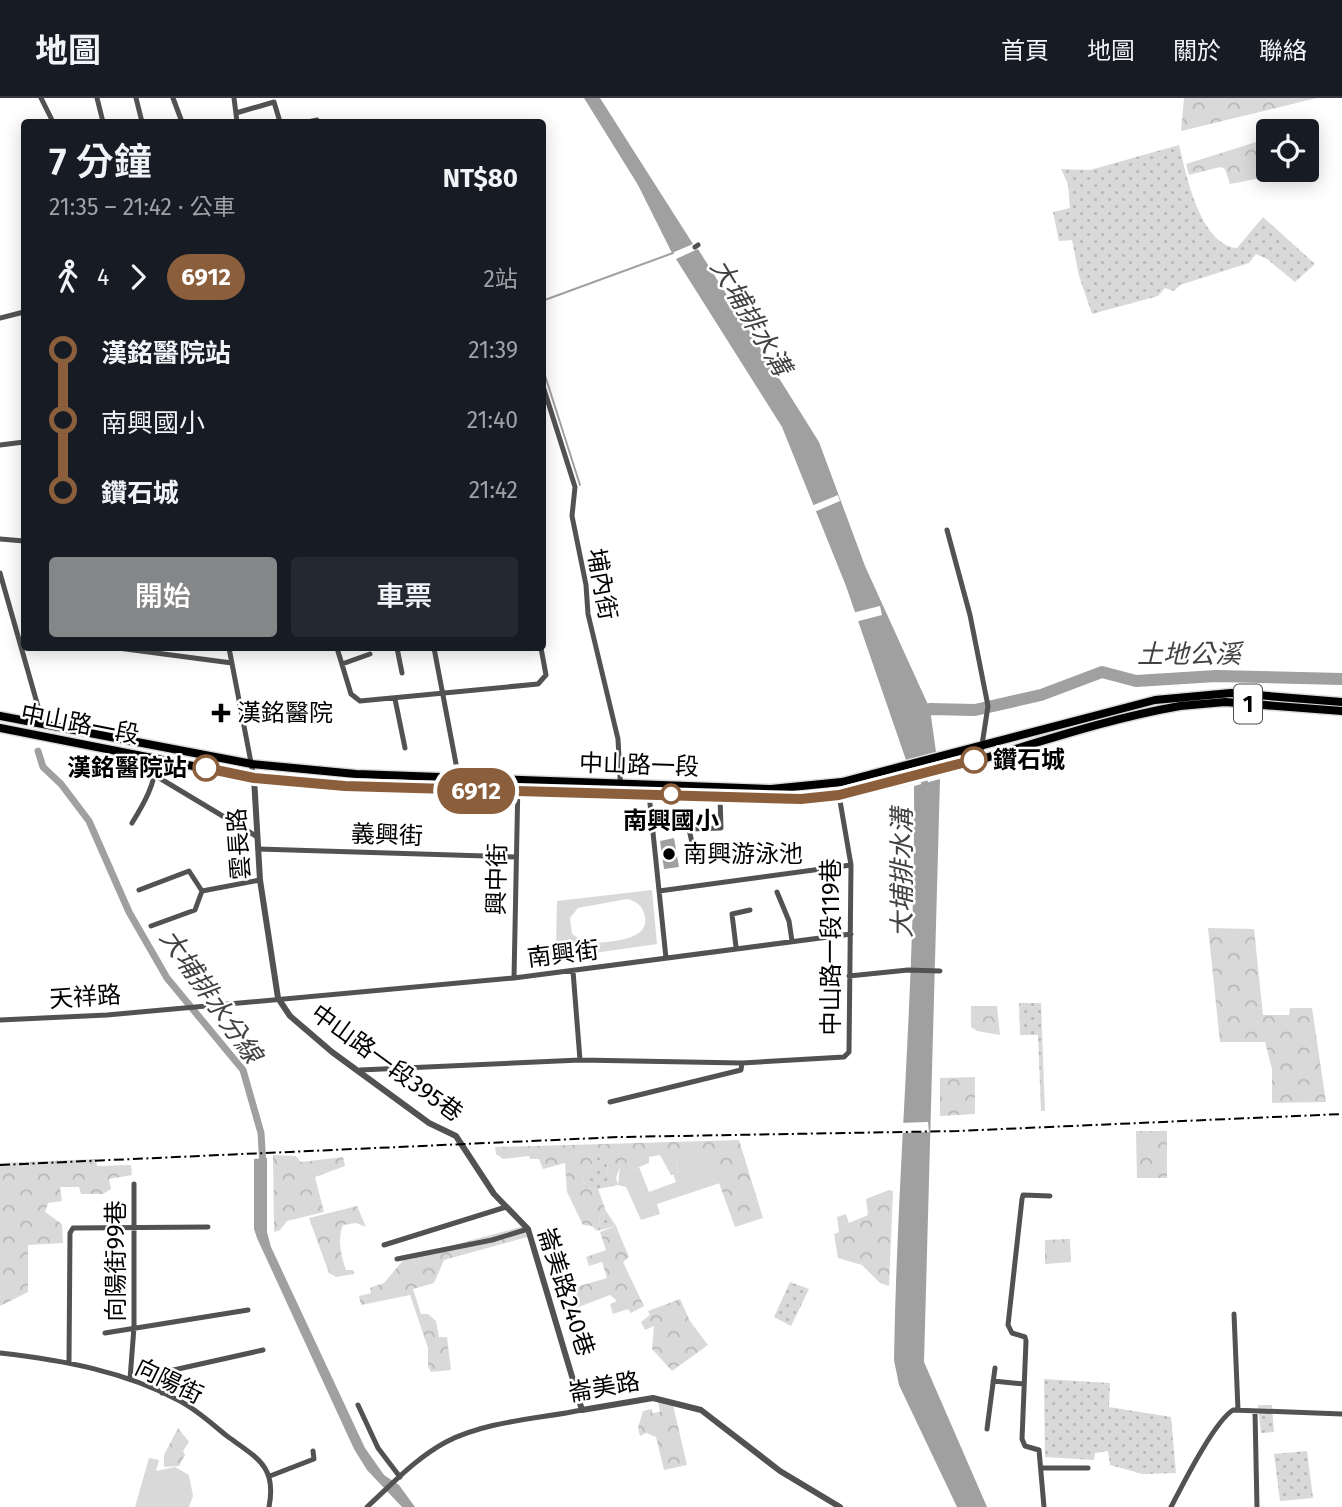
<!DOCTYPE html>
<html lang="zh-TW">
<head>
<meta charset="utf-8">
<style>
	:root { --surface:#171b24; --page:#242831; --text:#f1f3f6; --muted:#9ea1a6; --line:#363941; --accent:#858687 }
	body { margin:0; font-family:"Fira Sans","Noto Sans TC",sans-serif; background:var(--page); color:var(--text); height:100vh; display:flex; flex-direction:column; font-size:26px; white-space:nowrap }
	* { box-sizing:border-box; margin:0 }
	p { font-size:23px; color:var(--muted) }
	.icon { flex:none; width:38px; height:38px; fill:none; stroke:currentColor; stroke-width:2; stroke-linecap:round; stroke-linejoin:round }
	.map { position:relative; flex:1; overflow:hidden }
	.sheet { position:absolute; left:21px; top:21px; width:525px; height:532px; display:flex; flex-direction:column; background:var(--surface); border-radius:7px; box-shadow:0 4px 18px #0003 }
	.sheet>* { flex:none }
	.badge { padding:0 14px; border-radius:23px; font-size:24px; line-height:46px }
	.fabs { position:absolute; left:1256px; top:21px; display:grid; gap:14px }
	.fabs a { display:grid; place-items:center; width:63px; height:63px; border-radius:7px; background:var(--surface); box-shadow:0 4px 18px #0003; font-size:35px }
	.map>.badge { position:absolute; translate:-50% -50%; box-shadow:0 0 0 4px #fff }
	.legs { display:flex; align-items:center; gap:10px; height:77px; padding:0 28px; font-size:23px }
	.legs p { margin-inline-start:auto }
	.head { display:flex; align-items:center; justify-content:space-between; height:119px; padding:0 28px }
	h1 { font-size:38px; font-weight:600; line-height:52px }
	.button { display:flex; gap:14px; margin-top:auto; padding:14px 28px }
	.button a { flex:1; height:80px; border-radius:7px; background:var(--accent); color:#fff; font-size:28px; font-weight:600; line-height:80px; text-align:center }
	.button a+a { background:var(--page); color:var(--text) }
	ul { padding:0 28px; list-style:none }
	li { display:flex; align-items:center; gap:24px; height:70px; font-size:26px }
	li i { display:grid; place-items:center; width:10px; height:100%; margin:0 9px; background:currentColor }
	li i::after { content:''; width:18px; height:18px; margin:-9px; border:5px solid; border-radius:50%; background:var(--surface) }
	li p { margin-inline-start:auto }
	li:first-child i { background:linear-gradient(#0000 50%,currentColor 0) }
	li:last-child i { background:linear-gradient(currentColor 50%,#0000 0) }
	header { display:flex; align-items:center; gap:42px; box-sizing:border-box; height:98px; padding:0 35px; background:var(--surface); border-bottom:2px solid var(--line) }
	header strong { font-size:33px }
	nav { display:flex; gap:38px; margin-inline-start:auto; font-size:24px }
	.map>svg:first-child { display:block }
	.grass { fill:url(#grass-dots) }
	.forest { fill:url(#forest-crowns) }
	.garden { fill:#d9d9d9; fill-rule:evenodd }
	.water { fill:#a0a0a0 }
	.pier { fill:#fff }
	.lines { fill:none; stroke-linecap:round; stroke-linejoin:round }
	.stream { stroke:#a0a0a0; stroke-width:2 }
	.canal { stroke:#a0a0a0; stroke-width:7 }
	.river { stroke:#a0a0a0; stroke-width:12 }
	.primary-casing { stroke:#dbdbdb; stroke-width:11 }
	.minor { stroke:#525252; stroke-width:5 }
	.tertiary { stroke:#525252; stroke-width:6 }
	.primary { stroke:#000; stroke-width:8 }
	.rail { stroke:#000; stroke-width:2; stroke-dasharray:10 3.5 2 3.5; stroke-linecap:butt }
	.line-1-casing { stroke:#fff; stroke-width:16 }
	.line-1 { stroke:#8b5e3c; stroke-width:10 }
	.poi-dot { fill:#000; stroke:#fff; stroke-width:2.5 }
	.stop-1-dot { fill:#fff; stroke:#8b5e3c; stroke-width:3.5 }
	.labels { text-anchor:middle; stroke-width:5; stroke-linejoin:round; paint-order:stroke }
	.shield { fill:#fff; stroke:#4c4c4c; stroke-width:2 }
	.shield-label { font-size:23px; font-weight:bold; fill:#000 }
	.street-label { font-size:24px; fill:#000; stroke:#fff }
	.poi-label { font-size:24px; fill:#000; stroke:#fff; text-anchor:start }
	.stop-label { font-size:24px; font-weight:bold; fill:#000; stroke:#fff; text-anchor:start }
	.water-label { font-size:26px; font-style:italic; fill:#414141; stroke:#fff }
</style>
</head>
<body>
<header>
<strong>地圖</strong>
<nav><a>首頁</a><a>地圖</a><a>關於</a><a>聯絡</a></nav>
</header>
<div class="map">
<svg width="1342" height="1409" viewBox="0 0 1342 1409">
	<defs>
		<pattern id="grass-dots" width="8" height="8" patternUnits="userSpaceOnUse" patternTransform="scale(1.75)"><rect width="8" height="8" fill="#d9d9d9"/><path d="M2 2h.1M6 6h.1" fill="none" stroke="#b8b8b8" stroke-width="1.8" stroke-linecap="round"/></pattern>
		<pattern id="forest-crowns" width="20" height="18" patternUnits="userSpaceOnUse" patternTransform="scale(1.75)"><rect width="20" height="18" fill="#d9d9d9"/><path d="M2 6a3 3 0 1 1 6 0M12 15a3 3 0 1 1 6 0" fill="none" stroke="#b8b8b8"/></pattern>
	</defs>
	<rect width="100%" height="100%" fill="#fff"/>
	<!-- grass -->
	<path class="grass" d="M1179,47C1186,76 1200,147 1237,150L1263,119L1315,166L1295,184L1267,161L1256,156L1249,165L1180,187L1174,193L1165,190L1158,198L1092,216L1079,178L1072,142L1059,143L1053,114L1070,110L1068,86L1061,71L1090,72Z
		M1019,905H1041L1045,1013H1041L1038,937H1020Z
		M594,1056L607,1064L608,1076L616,1080L618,1087L598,1091L586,1090L583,1081L594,1076L590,1064Z
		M606,1113L616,1128L597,1133L600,1127L599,1119Z
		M790,1184L809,1191L791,1228L774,1219Z
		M1044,1281L1110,1285L1109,1309L1171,1319L1176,1375L1143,1376L1110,1367L1108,1353L1095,1355L1094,1362L1045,1359Z
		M1258,1307H1272L1274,1334L1261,1335Z
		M1307,1353L1313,1400L1280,1403L1274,1356Z"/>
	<!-- forest -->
	<path class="forest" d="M1184,0H1317L1181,33Z
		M1269,40V72H1278L1281,76L1230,86L1225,71L1220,69L1189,77L1186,66Z
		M1208,830L1254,831L1263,917H1289L1290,910H1312L1326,1004L1272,1005V971L1265,944H1220Z
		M971,908H997L1000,937L977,933L971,929Z
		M975,979V1016L940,1018V980Z
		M1136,1033H1167V1080H1137Z
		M739,1042L763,1120L735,1129L710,1060L676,1061L679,1073L671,1077L660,1057L649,1059V1065L632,1072L628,1064L620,1069L616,1080L608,1076L607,1064L594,1057L591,1063L594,1065V1076L583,1082L586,1090L598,1091L606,1113L599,1119L600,1127L597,1133L592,1128L583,1127L567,1094L565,1065L543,1071L539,1061H530L529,1058L503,1061L496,1056L495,1049Z
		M273,1057L296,1058L301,1064L343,1059L345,1068L315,1079L324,1114L287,1123L280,1132L274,1134Z
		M96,1061L97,1068L131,1067L132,1077L109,1081L111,1091L103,1096H81L79,1089H60L62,1103L48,1105L45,1114L62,1126L63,1145L28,1147V1194L0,1208V1065Z
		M889,1092L893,1093L889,1188L880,1185L862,1167L838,1160L834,1136L839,1134L837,1119L846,1116L849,1125L868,1117L866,1101Z
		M357,1108L366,1129L356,1125L343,1127C337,1143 341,1157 346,1172H353L354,1176L336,1179L329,1175L309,1120Z
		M528,1127L531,1138L444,1162L434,1185L413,1191L421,1216H428L436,1223L439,1239H447L451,1272L431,1274L428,1268V1250L410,1197L361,1207L359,1198L371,1195L370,1190L384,1185L405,1160Z
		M616,1128L629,1159L623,1164L644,1208L631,1215L628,1211L613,1216L610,1206L617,1203L610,1197L576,1210L569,1191L607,1180L602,1164L589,1168L586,1159L606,1152L600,1134Z
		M1070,1141L1071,1164L1045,1166V1142Z
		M680,1201L690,1223L708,1247L672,1273L652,1251L654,1228L645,1232L641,1224L650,1217L648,1213Z
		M657,1298L672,1303L687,1367L664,1372L656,1339L646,1335L640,1338L638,1330L643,1313L652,1311V1315L660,1314Z
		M178,1330L189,1344L183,1353L185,1357L179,1368L164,1369V1357Z"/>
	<!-- garden -->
	<path class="garden" d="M652,792L657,846L539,863L538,851L556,849L557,803ZM627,801C635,803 641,806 644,815C654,845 605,843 587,846L572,836L570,820L578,810Z
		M709,1051L720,1085L657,1106L660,1116L641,1122L626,1089L618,1087L620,1069L628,1063L632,1072L639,1069L649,1094L676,1084L673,1076L679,1073L676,1061L679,1054Z
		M149,1360L159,1362L156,1373L175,1369L189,1377L193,1398L189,1409H135Z"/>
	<!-- water -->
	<path class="water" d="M584,0H600L693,146L672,155L638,87Z
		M698,151L819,344L865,468L930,611L936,654L906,662L846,488L782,329L676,161Z
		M940,681L924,1264L987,1409H957L899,1287L894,1262C897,1070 916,879 914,688Z
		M674,740L679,769L664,771L660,743Z
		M267,1060V1134L271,1149L365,1350L384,1377L399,1387L415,1409H402L367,1372L354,1351L257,1140L254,1131V1061Z"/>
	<!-- pier -->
	<path class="pier" d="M838,397L840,403L812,415L809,409Z
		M880,508L882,517L855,524L852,515Z
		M928,1024L929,1034L898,1035L899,1025Z"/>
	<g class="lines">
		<!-- stream -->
		<path class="stream" d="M542,203L673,155
			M542,268L580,387"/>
		<!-- canal -->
		<path class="canal" d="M38,653L43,669L61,686L89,723L129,814L167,880L243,972L261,1035L263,1069
			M920,660L926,693"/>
		<!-- river -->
		<path class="river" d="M916,615L930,611L975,612L1041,597L1102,574L1136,583L1216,578L1342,581"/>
		<!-- primary casing -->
		<g class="primary-casing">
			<path id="primary" d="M0,618L252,666L356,676L771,691L842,684L1155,602L1231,595L1342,604
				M0,630L254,680L345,688L801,701C931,689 1053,630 1180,608L1225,604L1342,613"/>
		</g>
		<!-- minor -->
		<path class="minor" d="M41,0L53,24
			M97,0L103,24
			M136,0L142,24
			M173,0L182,24
			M234,0L237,24
			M236,15L274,4L280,24
			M308,24L317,22
			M695,149L698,147
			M0,220L24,214
			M542,285L575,389L572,418L586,487L588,516L618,641L621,697
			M0,347L24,344
			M947,432L970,517L988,608L980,660
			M0,441L24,443
			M0,475L43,626
			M118,550L232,565
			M229,550L254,680
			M337,550L351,596L360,603L538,586L546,577L541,550
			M397,550L402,575
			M434,550L457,671V692
			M342,566L370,556
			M395,601L405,650
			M156,678L256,738
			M649,696L666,860
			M132,725C145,704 155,686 157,661
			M258,751L515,759
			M696,763L689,731L721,730L720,698
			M139,792L189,773L202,793
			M202,793L260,782
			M659,793L851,767
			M777,794L789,823L792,843
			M151,828L195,812L202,793
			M736,849L732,816L750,812
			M573,873L580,962
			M849,878L908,872L940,873
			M514,880L518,682
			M0,922L107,917L514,880L851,836
			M360,972L580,962L742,965L844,959L849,954L851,767L839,697
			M610,1004L741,972L742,965
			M384,1147L506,1109
			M397,1161L492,1142L528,1131
			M1234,1216L1238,1312
			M105,1235L248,1212
			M0,1255C62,1262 124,1273 180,1303C197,1312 212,1326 227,1338C257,1360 277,1368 269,1409
			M69,1264L70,1135L73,1130L208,1129
			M130,1281L134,1229V1086
			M993,1283L1024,1286
			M162,1295L169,1273L263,1252
			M358,1307L378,1350L400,1379
			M1255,1314L1257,1409
			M987,1331L995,1270
			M1041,1370H1088
			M270,1378L314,1361L313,1353
			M367,1409C392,1386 416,1360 446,1344C486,1323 538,1321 582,1312
			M1044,1409L1039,1352L1025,1348L1022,1341L1026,1243L1025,1239L1012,1235L1008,1227L1022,1101L1023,1097L1050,1098
			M1171,1409C1183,1386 1214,1324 1233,1312L1342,1316"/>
		<!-- tertiary -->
		<path class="tertiary" d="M254,680L260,782L278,900L290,918L332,954L429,1025L456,1038L494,1096L528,1131L582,1312L653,1300L701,1312L780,1373L840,1409"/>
		<!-- primary -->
		<use href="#primary" class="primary"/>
		<!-- rail -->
		<path class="rail" d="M0,1067L620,1039L958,1033L1342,1016"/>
	</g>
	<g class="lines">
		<!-- line-1 casing -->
		<g class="line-1-casing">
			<path id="line-1" d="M206,670L254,680L345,688L801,701L839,697L974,662"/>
		</g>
		<!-- line-1 -->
		<use href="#line-1" class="line-1"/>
	</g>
	<!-- markers -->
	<g class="poi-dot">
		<path d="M217.5 604.5h7v7h7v7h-7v7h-7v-7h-7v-7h7z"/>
		<circle cx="669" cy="756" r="7"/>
	</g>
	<g class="stop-1-dot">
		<circle cx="974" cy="662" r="12"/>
		<circle cx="206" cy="670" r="12"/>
		<circle cx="671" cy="696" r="9"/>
	</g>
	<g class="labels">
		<!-- shield labels -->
		<rect class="shield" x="1234" y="586.5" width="28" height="39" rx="5"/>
		<g class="shield-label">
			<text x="1248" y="614">1</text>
		</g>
		<!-- street labels -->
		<g class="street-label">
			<text transform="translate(602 486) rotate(80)" y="8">埔內街</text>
			<text transform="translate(80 626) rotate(11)" y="8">中山路一段</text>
			<text transform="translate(639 667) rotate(2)" y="8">中山路一段</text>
			<text transform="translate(387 737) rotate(2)" y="8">義興街</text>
			<text transform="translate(239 746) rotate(-94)" y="8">雲長路</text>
			<text transform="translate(497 781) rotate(-89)" y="8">興中街</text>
			<text transform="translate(831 849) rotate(-90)" y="8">中山路一段119巷</text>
			<text transform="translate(563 856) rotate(-7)" y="8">南興街</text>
			<text transform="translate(85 899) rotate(-4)" y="8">天祥路</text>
			<text transform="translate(387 965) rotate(36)" y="8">中山路一段395巷</text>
			<text transform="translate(116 1163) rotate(-90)" y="8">向陽街99巷</text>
			<text transform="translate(566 1194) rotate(72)" y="8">崙美路240巷</text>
			<text transform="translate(169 1283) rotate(26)" y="8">向陽街</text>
			<text transform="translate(604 1289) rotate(-10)" y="8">崙美路</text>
		</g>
		<!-- poi labels -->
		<g class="poi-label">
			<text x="237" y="623">漢銘醫院</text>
			<text x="683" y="764">南興游泳池</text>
		</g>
		<!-- stop labels -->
		<g class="stop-label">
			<text x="993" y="670">鑽石城</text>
			<text x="187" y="678" text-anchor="end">漢銘醫院站</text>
			<text x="671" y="731" text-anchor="middle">南興國小</text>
		</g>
		<!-- water labels -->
		<g class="water-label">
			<text transform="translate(751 219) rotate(59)" y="9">大埔排水溝</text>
			<text x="1189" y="565">土地公溪</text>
			<text transform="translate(902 775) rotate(-90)" y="9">大埔排水溝</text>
			<text transform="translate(211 898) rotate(55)" y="9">大埔排水分線</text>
		</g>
	</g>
</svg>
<div class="fabs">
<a><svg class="icon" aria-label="locate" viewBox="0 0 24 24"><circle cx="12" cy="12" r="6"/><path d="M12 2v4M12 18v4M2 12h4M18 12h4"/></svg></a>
</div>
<b class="badge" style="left:476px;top:693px;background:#8b5e3c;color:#fff">6912</b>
<section class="sheet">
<div class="head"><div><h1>7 分鐘</h1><p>21:35 – 21:42 · 公車</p></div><b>NT$80</b></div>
<div class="legs"><svg class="icon" aria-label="walk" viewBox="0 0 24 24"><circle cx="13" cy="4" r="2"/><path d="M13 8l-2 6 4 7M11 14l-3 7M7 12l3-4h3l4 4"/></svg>4<svg class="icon" aria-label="forward" viewBox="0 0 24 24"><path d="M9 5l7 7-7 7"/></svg><b class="badge" style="background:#8b5e3c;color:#fff">6912</b><p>2站</p></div>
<ul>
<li><i style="color:#8b5e3c"></i><b>漢銘醫院站</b><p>21:39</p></li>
<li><i style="color:#8b5e3c"></i><span>南興國小</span><p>21:40</p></li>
<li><i style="color:#8b5e3c"></i><b>鑽石城</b><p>21:42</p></li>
</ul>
<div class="button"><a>開始</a><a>車票</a></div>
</section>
</div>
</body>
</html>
